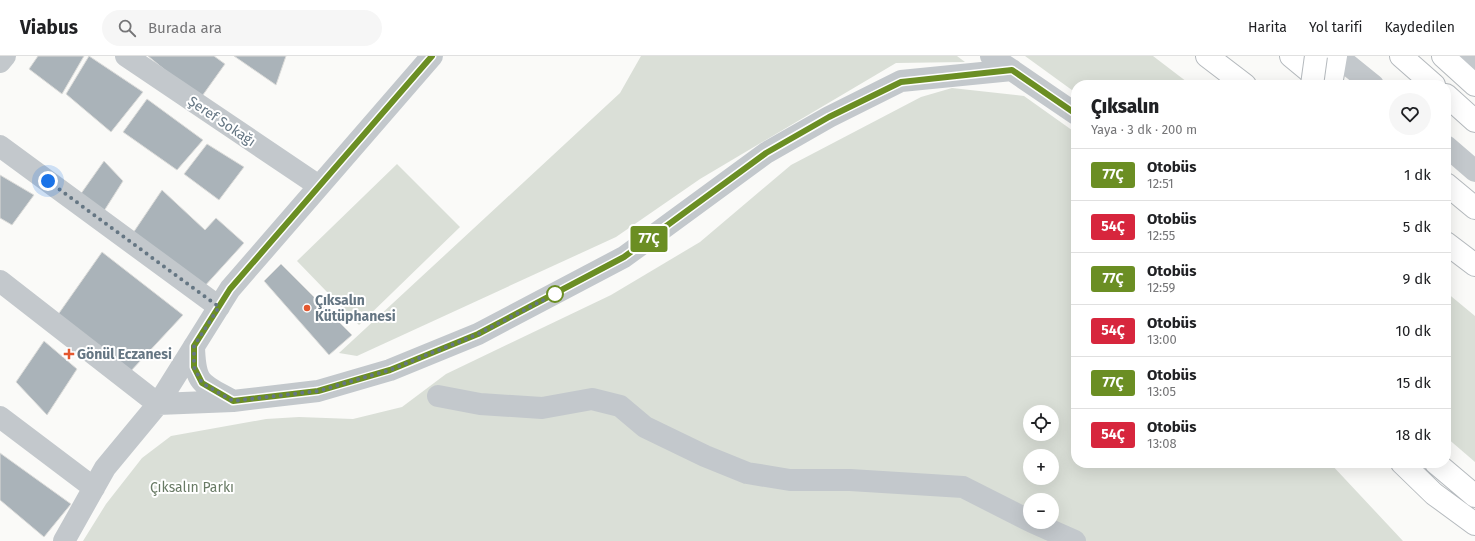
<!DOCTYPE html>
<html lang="tr">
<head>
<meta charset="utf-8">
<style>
	:root { --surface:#fff; --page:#f6f6f6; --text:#202124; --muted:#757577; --line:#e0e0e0 }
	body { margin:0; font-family:"Fira Sans",sans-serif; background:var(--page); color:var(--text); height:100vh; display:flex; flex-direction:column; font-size:15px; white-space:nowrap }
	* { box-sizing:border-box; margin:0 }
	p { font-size:13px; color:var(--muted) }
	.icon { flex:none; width:22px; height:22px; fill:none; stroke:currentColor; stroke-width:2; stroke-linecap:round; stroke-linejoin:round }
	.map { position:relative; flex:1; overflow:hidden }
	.side { position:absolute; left:1071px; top:24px; width:380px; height:388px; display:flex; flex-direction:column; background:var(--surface); border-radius:16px; box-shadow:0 4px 16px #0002 }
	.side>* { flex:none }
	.badge { padding:0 8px; border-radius:3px; font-size:14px; line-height:26px }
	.controls { position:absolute; left:1023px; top:349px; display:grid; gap:8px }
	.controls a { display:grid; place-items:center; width:36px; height:36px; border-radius:50%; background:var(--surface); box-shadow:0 4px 16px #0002; font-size:20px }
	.you { position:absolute; width:20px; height:20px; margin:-10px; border:3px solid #fff; border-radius:50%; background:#1a73e8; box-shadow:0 0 0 6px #1a73e833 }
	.map>.badge { position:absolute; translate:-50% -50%; box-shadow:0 0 0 2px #fff }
	.round { display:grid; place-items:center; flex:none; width:42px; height:42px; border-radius:21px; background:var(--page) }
	.overview { display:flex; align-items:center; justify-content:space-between; height:68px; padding:0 20px }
	h1 { font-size:19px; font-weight:800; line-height:30px }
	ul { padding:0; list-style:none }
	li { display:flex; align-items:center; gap:12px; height:52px; padding:0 20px; border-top:1px solid var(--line) }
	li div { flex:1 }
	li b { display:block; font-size:15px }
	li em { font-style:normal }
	li .badge { min-width:44px; font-weight:700; text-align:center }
	header { display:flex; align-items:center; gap:24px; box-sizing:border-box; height:56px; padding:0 20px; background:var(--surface); border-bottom:1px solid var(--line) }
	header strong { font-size:19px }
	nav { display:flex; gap:22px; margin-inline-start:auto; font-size:14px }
	.search { width:280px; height:36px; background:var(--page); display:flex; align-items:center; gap:10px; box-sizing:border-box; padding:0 14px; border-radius:22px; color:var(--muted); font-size:15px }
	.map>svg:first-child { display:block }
	.green { fill:#dadfd7; fill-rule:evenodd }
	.building { fill:#aab3b9; stroke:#dcdcda }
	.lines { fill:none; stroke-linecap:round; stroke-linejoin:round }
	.major-casing { stroke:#b5babe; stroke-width:24 }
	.highway-casing { stroke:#b4b9bd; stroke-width:24 }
	.minor { stroke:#c3c8cc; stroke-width:22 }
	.major { stroke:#fff; stroke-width:22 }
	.highway { stroke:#fff; stroke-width:22 }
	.major-bridge-casing { stroke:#b5babe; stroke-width:24; stroke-linecap:butt }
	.major-bridge { stroke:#fff; stroke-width:22 }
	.line-casing { stroke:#fff; stroke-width:9 }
	.line { stroke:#6b8e23; stroke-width:6 }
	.walk { stroke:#657683; stroke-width:4; stroke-dasharray:0 7.2 }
	.stop-dot { fill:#fff; stroke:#6b8e23; stroke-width:2 }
	.poi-dot { fill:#e4572e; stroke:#fff; stroke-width:1.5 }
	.labels { text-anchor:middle; stroke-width:4; stroke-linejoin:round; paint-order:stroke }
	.street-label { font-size:14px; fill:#657683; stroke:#fff }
	.poi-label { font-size:14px; font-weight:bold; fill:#657683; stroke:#fff; text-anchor:start }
	.park-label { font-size:14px; fill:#687a64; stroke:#fff }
</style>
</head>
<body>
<header>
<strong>Viabus</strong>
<div class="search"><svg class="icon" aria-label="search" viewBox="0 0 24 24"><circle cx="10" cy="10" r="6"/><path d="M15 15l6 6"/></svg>Burada ara</div>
<nav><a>Harita</a><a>Yol tarifi</a><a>Kaydedilen</a></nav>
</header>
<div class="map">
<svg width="1475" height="485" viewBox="0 0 1475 485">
	<rect width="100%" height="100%" fill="#fafaf8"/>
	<!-- green -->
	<path class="green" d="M641,0H957L965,6L896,7L700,123L616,181L357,300L339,297L620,37Z
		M1025,0H1153L1191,29H1076V37Z
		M952,32L1024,40L1076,77V407H1330L1403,485H83L106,448L142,402L171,380L266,363L299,361L353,363L402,351L446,318L611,239L700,186L791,109L921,41ZM1030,356H1052V378H1030ZM1030,400H1052V422H1030ZM1030,444H1052V466H1030Z
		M397,108L460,171L359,269L297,205Z
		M1446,236L1475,260V406L1446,381Z"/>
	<!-- building -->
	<path class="building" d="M38,0H84L62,38L29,13Z
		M89,0L143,36L111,76L66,38Z
		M148,0H214L225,8L200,43Z
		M234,0H286L276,29Z
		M147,43L203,84L177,114L123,76Z
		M207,88L244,111L219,144L184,118Z
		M104,105L123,125L104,155L80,139Z
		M0,119L34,139L12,169L0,162Z
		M162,134L205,174L216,162L244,187L203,232L133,177Z
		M102,196L183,259L129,317L57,260Z
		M281,208L352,279L329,299L264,225Z
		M44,285L77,313L47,359L16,326Z
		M0,397L71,448L44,481L0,444Z"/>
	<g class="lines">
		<!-- major casing -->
		<g class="major-casing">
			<path id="major" d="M1331,29L1336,0
				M1402,407L1434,438L1475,468
				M1436,407L1475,440"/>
		</g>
		<!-- highway casing -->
		<g class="highway-casing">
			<path id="highway" d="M1207,0L1245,29
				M1291,0L1326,29
				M1401,0L1434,29
				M1443,0L1475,29
				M1446,39L1475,65
				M1446,128L1475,152
				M1446,187L1475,209"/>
		</g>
		<!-- minor -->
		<path class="minor" d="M126,0L319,130
			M991,0L1076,58
			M1337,0L1373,29
			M1469,0L1475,5
			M0,6L5,0
			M0,90L219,251
			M1446,90L1475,115
			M0,225L158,348
			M194,290C195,329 201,327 233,345
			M438,340L480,348L542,352L592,343L620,350L645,371L705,400L747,417L790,424H850L963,431L1030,465
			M158,348L233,345L318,335L390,314L478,278L624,201L766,97L829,61L901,25L1012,14
			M0,361L94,432
			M1032,466L1075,485
			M64,485L105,412L158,348L230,233L432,0"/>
		<!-- major -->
		<use href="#major" class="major"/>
		<!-- highway -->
		<use href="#highway" class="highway"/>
		<!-- major-bridge casing -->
		<g class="major-bridge-casing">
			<path id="major-bridge" d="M1312,29L1316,0"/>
		</g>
		<!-- major-bridge -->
		<use href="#major-bridge" class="major-bridge"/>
	</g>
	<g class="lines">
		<!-- line casing -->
		<g class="line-casing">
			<path id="line" d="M432,0L230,233L194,290V311L202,327L233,345L318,335L390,314L478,278L624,201L766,97L829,61L901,26L1012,14L1076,58"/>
		</g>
		<!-- line -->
		<use href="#line" class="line"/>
		<!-- walk -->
		<path class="walk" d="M48,125L219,251L194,290V311L202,327L233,345L318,335L390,314L478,278L555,238"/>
	</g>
	<!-- markers -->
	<circle class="stop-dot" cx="555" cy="238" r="8"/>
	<g class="poi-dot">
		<circle cx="307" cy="252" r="4"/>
		<path d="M67 292h4v4h4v4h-4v4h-4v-4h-4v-4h4z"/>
	</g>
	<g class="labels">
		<!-- street labels -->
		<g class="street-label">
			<text transform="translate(222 65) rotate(34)" y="5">Şeref Sokağı</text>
		</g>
		<!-- poi labels -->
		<g class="poi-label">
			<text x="315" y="249">Çıksalın<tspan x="315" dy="16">Kütüphanesi</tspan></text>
			<text x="77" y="303">Gönül Eczanesi</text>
		</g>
		<!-- park labels -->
		<g class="park-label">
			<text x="192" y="436">Çıksalın Parkı</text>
		</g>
	</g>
</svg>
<div class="controls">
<a><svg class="icon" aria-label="locate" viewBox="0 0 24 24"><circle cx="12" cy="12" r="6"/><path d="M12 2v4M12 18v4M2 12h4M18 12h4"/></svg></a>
<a>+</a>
<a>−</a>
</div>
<div class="you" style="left:48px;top:125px"></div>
<b class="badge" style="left:649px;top:183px;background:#6b8e23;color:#fff">77Ç</b>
<section class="side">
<div class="overview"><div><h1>Çıksalın</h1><p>Yaya · 3 dk · 200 m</p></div><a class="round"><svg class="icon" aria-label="heart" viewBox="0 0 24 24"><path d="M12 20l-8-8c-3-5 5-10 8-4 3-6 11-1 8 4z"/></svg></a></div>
<ul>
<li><span class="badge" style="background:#6b8e23;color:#fff">77Ç</span><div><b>Otobüs</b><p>12:51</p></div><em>1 dk</em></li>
<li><span class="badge" style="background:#d7263d;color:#fff">54Ç</span><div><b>Otobüs</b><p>12:55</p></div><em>5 dk</em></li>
<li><span class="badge" style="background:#6b8e23;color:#fff">77Ç</span><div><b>Otobüs</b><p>12:59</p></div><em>9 dk</em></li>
<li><span class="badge" style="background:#d7263d;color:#fff">54Ç</span><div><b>Otobüs</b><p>13:00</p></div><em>10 dk</em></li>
<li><span class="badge" style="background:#6b8e23;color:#fff">77Ç</span><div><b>Otobüs</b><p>13:05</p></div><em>15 dk</em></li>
<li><span class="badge" style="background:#d7263d;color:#fff">54Ç</span><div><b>Otobüs</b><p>13:08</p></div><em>18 dk</em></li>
</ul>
</section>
</div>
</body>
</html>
